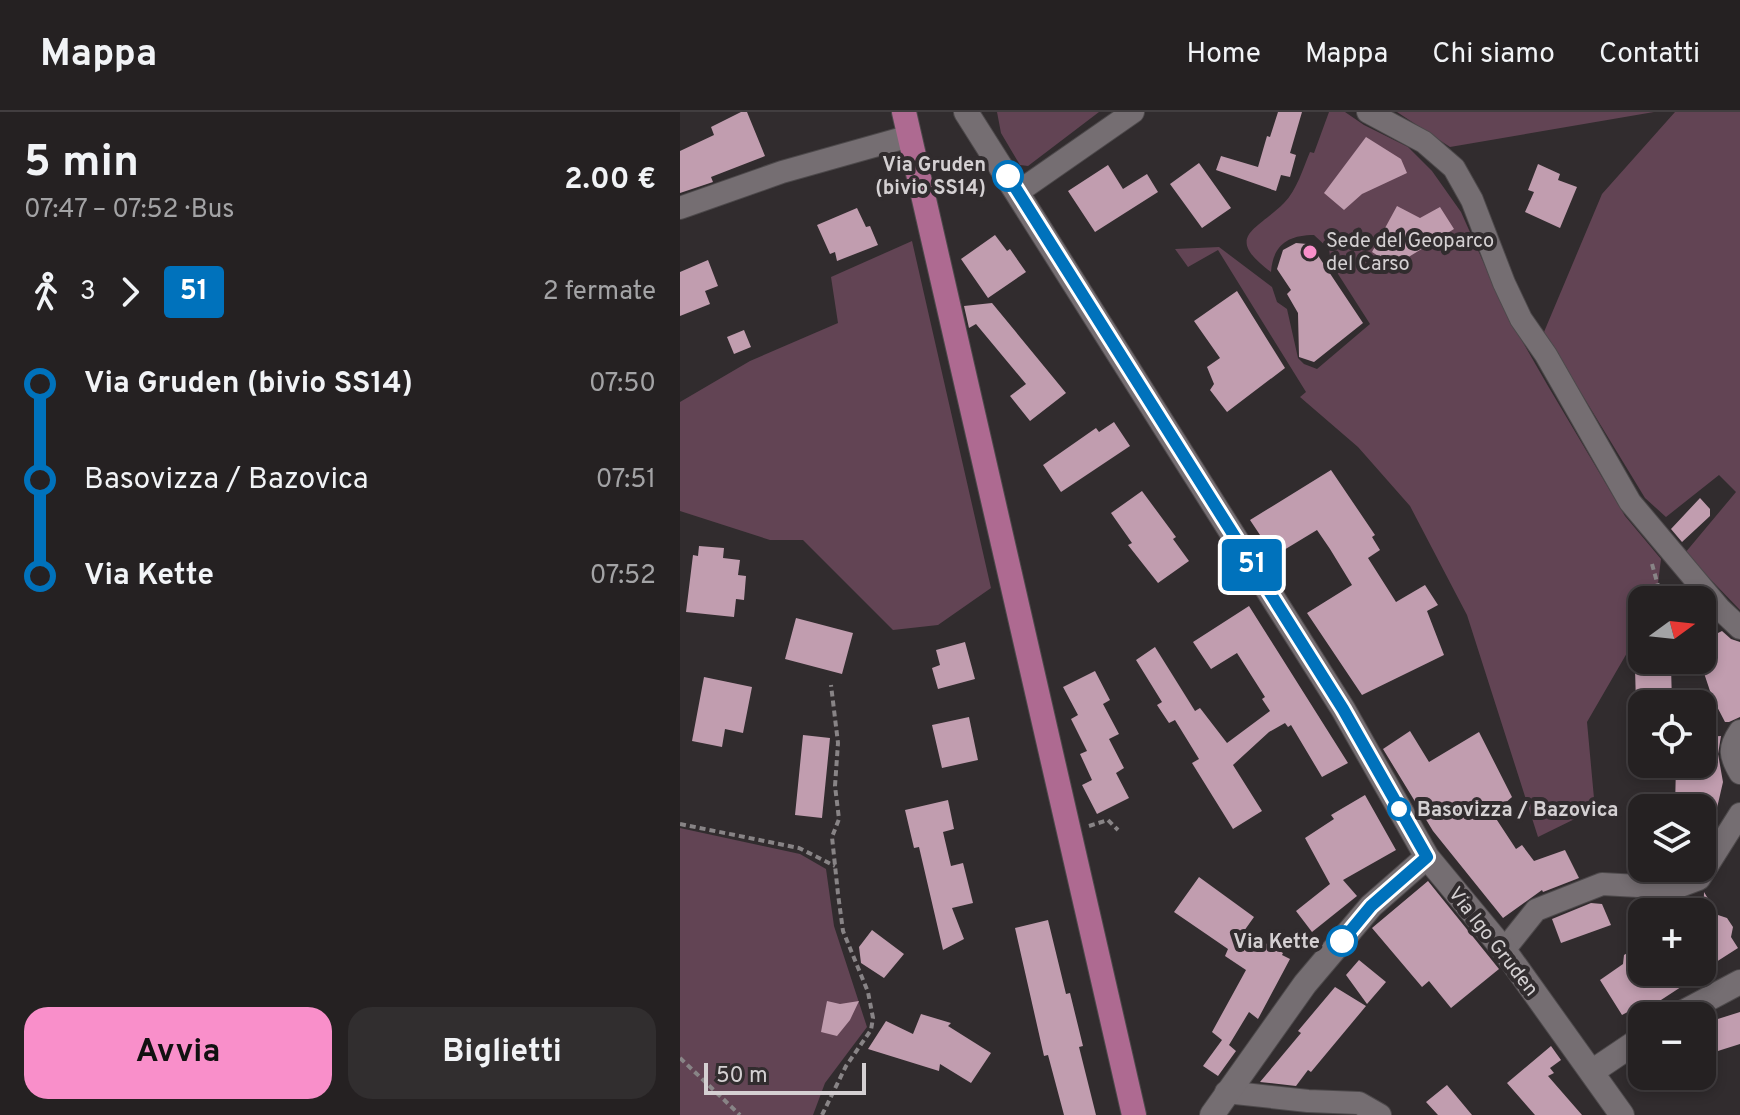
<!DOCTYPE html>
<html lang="it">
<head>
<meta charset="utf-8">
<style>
	:root { --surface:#252122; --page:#312e2f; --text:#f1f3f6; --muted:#a3a3a5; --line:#423e40; --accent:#f98fca }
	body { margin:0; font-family:Overpass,sans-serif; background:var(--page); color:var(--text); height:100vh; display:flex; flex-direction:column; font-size:30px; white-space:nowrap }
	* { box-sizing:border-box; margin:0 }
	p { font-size:26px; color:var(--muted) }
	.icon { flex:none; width:44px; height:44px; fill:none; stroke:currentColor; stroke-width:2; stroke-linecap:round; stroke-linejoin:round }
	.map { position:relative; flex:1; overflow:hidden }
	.details { display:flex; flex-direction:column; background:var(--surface); width:680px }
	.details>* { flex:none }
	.badge { padding:0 16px; border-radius:6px; font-size:28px; line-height:52px }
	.needle { width:52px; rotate:75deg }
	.fabs { position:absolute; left:948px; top:474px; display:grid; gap:16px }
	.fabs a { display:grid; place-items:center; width:88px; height:88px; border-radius:16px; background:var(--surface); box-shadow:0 4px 12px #0003,0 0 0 2px var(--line); font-size:40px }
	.scale { position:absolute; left:24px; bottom:20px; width:162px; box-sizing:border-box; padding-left:8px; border:4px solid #d4d0d2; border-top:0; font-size:22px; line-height:28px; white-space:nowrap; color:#d4d0d2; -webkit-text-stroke:6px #312c2e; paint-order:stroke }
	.map>.badge { position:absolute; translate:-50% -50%; box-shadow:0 0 0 4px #fff }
	.legs { display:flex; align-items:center; gap:12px; height:88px; padding:0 24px; font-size:26px }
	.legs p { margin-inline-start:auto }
	.overview { display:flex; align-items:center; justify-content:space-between; height:136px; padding:0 24px }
	h1 { font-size:44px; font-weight:700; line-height:60px }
	.button { display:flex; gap:16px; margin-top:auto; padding:16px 24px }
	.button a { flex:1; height:92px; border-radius:24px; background:var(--accent); color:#111; font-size:32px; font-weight:700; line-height:92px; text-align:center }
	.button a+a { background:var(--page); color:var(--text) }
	ul { padding:0 24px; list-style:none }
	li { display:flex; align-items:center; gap:28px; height:96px; font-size:30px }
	li i { display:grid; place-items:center; width:12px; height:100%; margin:0 10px; background:currentColor }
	li i::after { content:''; width:20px; height:20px; margin:-10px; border:6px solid; border-radius:50%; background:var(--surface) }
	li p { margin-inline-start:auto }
	li:first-child i { background:linear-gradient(#0000 50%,currentColor 0) }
	li:last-child i { background:linear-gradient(currentColor 50%,#0000 0) }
	header { display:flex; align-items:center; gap:48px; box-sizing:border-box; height:112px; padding:0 40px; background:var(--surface); border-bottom:2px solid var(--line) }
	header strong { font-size:38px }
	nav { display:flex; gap:44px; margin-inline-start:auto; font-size:28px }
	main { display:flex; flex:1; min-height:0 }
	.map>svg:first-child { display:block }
	.green { fill:#624454 }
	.building { fill:#c19daf }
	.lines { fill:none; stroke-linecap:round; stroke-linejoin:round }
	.street-casing { stroke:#4d494b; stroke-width:24 }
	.secondary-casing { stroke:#4d494b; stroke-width:26 }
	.primary-casing { stroke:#4d494b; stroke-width:26 }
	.path { stroke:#888486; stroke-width:4; stroke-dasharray:6 4; stroke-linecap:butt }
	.street { stroke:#756e72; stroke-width:22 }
	.secondary { stroke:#756e72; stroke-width:24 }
	.primary { stroke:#ae6a91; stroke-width:24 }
	.line-1-casing { stroke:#fff; stroke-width:18 }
	.line-1 { stroke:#0072bc; stroke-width:12 }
	.stop-1-dot { fill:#fff; stroke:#0072bc; stroke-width:4 }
	.poi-dot { fill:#f98fca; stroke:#312c2e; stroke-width:3 }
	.labels { text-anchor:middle; stroke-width:8; stroke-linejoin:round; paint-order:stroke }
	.stop-label { font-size:20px; font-weight:bold; fill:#d4d0d2; stroke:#312c2e; text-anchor:end }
	.poi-label { font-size:20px; fill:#d4d0d2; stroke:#312c2e; text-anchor:start }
	.street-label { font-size:20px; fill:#d4d0d2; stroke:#312c2e }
</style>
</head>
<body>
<header>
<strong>Mappa</strong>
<nav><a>Home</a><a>Mappa</a><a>Chi siamo</a><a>Contatti</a></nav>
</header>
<main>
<section class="details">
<div class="overview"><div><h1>5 min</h1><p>07:47 – 07:52 · Bus</p></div><b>2.00 €</b></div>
<div class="legs"><svg class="icon" aria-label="walk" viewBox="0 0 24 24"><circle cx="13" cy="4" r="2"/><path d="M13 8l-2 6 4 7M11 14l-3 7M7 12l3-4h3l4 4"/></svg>3<svg class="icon" aria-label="forward" viewBox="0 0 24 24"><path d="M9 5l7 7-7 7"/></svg><b class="badge" style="background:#0072bc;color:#fff">51</b><p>2 fermate</p></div>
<ul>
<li><i style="color:#0072bc"></i><b>Via Gruden (bivio SS14)</b><p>07:50</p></li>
<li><i style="color:#0072bc"></i><span>Basovizza / Bazovica</span><p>07:51</p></li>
<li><i style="color:#0072bc"></i><b>Via Kette</b><p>07:52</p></li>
</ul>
<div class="button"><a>Avvia</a><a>Biglietti</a></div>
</section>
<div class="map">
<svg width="1060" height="1003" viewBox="0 0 1060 1003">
	<rect width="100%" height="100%" fill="#312c2e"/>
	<!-- green -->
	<path class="green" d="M317,0H419L348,54L340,53L321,21Z
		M649,0H665L684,13L728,35L752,59L781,100L826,201L868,274L945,404L981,447L976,488H962V515L907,610L915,697L858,725L787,503L730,394L678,335L620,285L626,280L538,138L508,155L495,137L539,135L592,175L597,190L607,197L618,246L624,252L637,257L690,212L651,151L649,137L634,123C608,123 593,133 591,160C543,124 576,119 604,91C617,78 623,56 630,40L634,41Z
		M717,0H974L770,35Z
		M995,0H1060V498L1005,441L1056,380L1039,363L986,405L965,386L864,220L922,82Z
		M232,129L311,476L258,513L213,518L123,428H90L0,399V290L70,249L158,211L151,165Z
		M0,716L120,742L146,757L154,814L187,915L145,971L133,1003H0Z"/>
	<!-- building -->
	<path class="building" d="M61,0H67L85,44L31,65L33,70L0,81V39L34,23L31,15Z
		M598,0H622L610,41L616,43L610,65L601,63L596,79L536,58L541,44L578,55L587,24L590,25Z
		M686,25L721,47L727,61L682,82L664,98L644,81Z
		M519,51L551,96L522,116L490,72Z
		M858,52L880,62L878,68L897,75L880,116L845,100L854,80L848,78Z
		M428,53L443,77L467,62L478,80L415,120L388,79Z
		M717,94L740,106L760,95L774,117L714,154L692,140Z
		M177,96L186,115L190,114L198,133L157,149L155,140L150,142L137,113Z
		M315,123L327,139L330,137L346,160L308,186L281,147Z
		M616,131L627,132L635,139L683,211L634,250L619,245L618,201L607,182L611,178L597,157L603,138Z
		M28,148L38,174L25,179L30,192L0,204V160Z
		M557,179L605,256L547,300L530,278L534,272L527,255L540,246L514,209Z
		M312,191L386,281L350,309L330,284L346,272L296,212L289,216L284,194Z
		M64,218L71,235L54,242L47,225Z
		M434,310L450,334L381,380L363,353L416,316L419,320Z
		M651,358L695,423L692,425L700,438L688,446L716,490L745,473L758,493L747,499L764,543L682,583L627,501L672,473L650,437L637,418L594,444L570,408Z
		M462,379L496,425L493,427L509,449L478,471L448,433L452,431L431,401Z
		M1020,386L1030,397V404L1002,430L991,417Z
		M19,434L44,436L43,446L60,448L58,463L66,464L64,488L56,487L54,505L6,500L13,443L18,444Z
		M569,494L668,651L642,665L611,613L608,615L605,611L589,620L553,653L582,699L553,717L512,651L519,647L495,608L489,611L477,593L482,590L456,548L475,535L515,599L520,596L547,631L590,599L582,587L585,585L557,541L531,557L513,530Z
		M116,506L173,521L162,562L105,547Z
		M1042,519L1051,527L1060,530V605L1049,610H1045L1032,585L1022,555V529Z
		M285,530L295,567L258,577L252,556L260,553L256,538Z
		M991,554L992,591L956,592L955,556Z
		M415,559L430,588L423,592L439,622L429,627L444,656L436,661L449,686L417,702L402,673L412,668L400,642L407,639L391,607L398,603L383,575Z
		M24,565L72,575L63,621L45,617L42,635L12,629Z
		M289,605L298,648L262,656L252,613Z
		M730,619L749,650L799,620L832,685L813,702L836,737L842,733L854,749L885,738L899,766L863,780L862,778L823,806L753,719L703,637Z
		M123,623L150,626L142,706L115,703Z
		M1041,624L1038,642L1043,670L1037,696H995L996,652H1022V625Z
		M685,683L716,738L663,768L677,784L632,820L616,799L650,772L625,726L654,707L651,703Z
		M268,688L274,717L263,720L271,754L283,751L293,791L272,796L284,827L263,838L239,735L234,736L225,698Z
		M519,765L574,805L564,819L603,841L602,843L610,847L578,907L569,900L549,933L556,939L538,964L523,954L542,928L532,920L566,858L545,844L548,837L494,800Z
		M748,769L819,857L771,896L749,869L742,875L692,816Z
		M1024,780L1038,803L1047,806L1053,815L1051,825L1058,836L1022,859Z
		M911,791L922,792L931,813L881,831L872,807Z
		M368,808L386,882L390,881L403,934L399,935L416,1003H384L368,943L364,944L335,816Z
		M192,818L224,842L204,866L181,851L179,835Z
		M962,832V860H1024L961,901L957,895L942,903L920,868L943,852L944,843Z
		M679,848L706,870L687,892L666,863Z
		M655,875L686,894L631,960L628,958L616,974L580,970L621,921L618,919Z
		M147,889L160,892L179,889L170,908L157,924L141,920Z
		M1060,900V932L1022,944V912Z
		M241,902L271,911L268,914L311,941L291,971L260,952L259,959L188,937L206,909L233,922Z
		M871,934L881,948L870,956L874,961L868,964L902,1003H855L827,971Z
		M767,973L792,1003H758L746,990Z"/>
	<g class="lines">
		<!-- street casing -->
		<g class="street-casing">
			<path id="street" d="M688,0L744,30L774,56L792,88L824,171L841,207L866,243L950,390L1040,497L1060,516
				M338,80L453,0
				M0,96L102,60L230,24
				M1060,619C1048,636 1050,644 1060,661
				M824,838L856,798L922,772L995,776L1019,767L1060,702
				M546,980L628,989L679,991L700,1003"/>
		</g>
		<!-- secondary casing -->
		<g class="secondary-casing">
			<path id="secondary" d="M286,0L663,597L747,745L824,838L942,1003
				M996,904L1060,870
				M913,959L962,926
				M532,1003L625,872L691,794L747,745"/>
		</g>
		<!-- primary casing -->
		<g class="primary-casing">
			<path id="primary" d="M224,0L454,1003"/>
		</g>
		<!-- path -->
		<path class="path" d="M972,452L982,488
			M1007,548L1014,564
			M0,712L119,736L155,754
			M409,714L428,708L438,718
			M0,946L60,1003
			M142,1003L166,954L191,918L193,906L188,880L163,819L158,782L152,725L159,707L155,674L158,631L151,573"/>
		<!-- street -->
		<use href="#street" class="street"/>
		<!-- secondary -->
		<use href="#secondary" class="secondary"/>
		<!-- primary -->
		<use href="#primary" class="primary"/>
	</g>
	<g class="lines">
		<!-- line-1 casing -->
		<g class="line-1-casing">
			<path id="line-1" d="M328,64L663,597L747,745L691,794L662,829"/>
		</g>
		<!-- line-1 -->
		<use href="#line-1" class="line-1"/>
	</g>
	<!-- markers -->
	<g class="stop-1-dot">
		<circle cx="328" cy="64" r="14"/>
		<circle cx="719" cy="697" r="10"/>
		<circle cx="662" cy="829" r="14"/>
	</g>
	<circle class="poi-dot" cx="630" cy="140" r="8"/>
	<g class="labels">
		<!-- stop labels -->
		<g class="stop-label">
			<text x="306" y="59">Via Gruden<tspan x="306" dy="23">(bivio SS14)</tspan></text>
			<text x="737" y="704" text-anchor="start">Basovizza / Bazovica</text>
			<text x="640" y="836">Via Kette</text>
		</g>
		<!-- poi labels -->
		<g class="poi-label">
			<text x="646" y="135">Sede del Geoparco<tspan x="646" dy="23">del Carso</tspan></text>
		</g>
		<!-- street labels -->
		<g class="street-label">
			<text transform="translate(814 829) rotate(52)" y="7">Via Igo Gruden</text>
		</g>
	</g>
</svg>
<div class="fabs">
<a><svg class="needle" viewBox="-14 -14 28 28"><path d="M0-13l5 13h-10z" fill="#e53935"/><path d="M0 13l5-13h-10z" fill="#a3a3a5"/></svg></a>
<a><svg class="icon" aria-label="locate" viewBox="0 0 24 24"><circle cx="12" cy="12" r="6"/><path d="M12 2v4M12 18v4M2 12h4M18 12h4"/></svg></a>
<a><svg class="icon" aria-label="layers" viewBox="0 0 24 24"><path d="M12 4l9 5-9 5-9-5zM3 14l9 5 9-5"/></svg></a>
<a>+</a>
<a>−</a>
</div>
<div class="scale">50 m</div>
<b class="badge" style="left:572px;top:453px;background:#0072bc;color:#fff">51</b>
</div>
</main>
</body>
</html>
